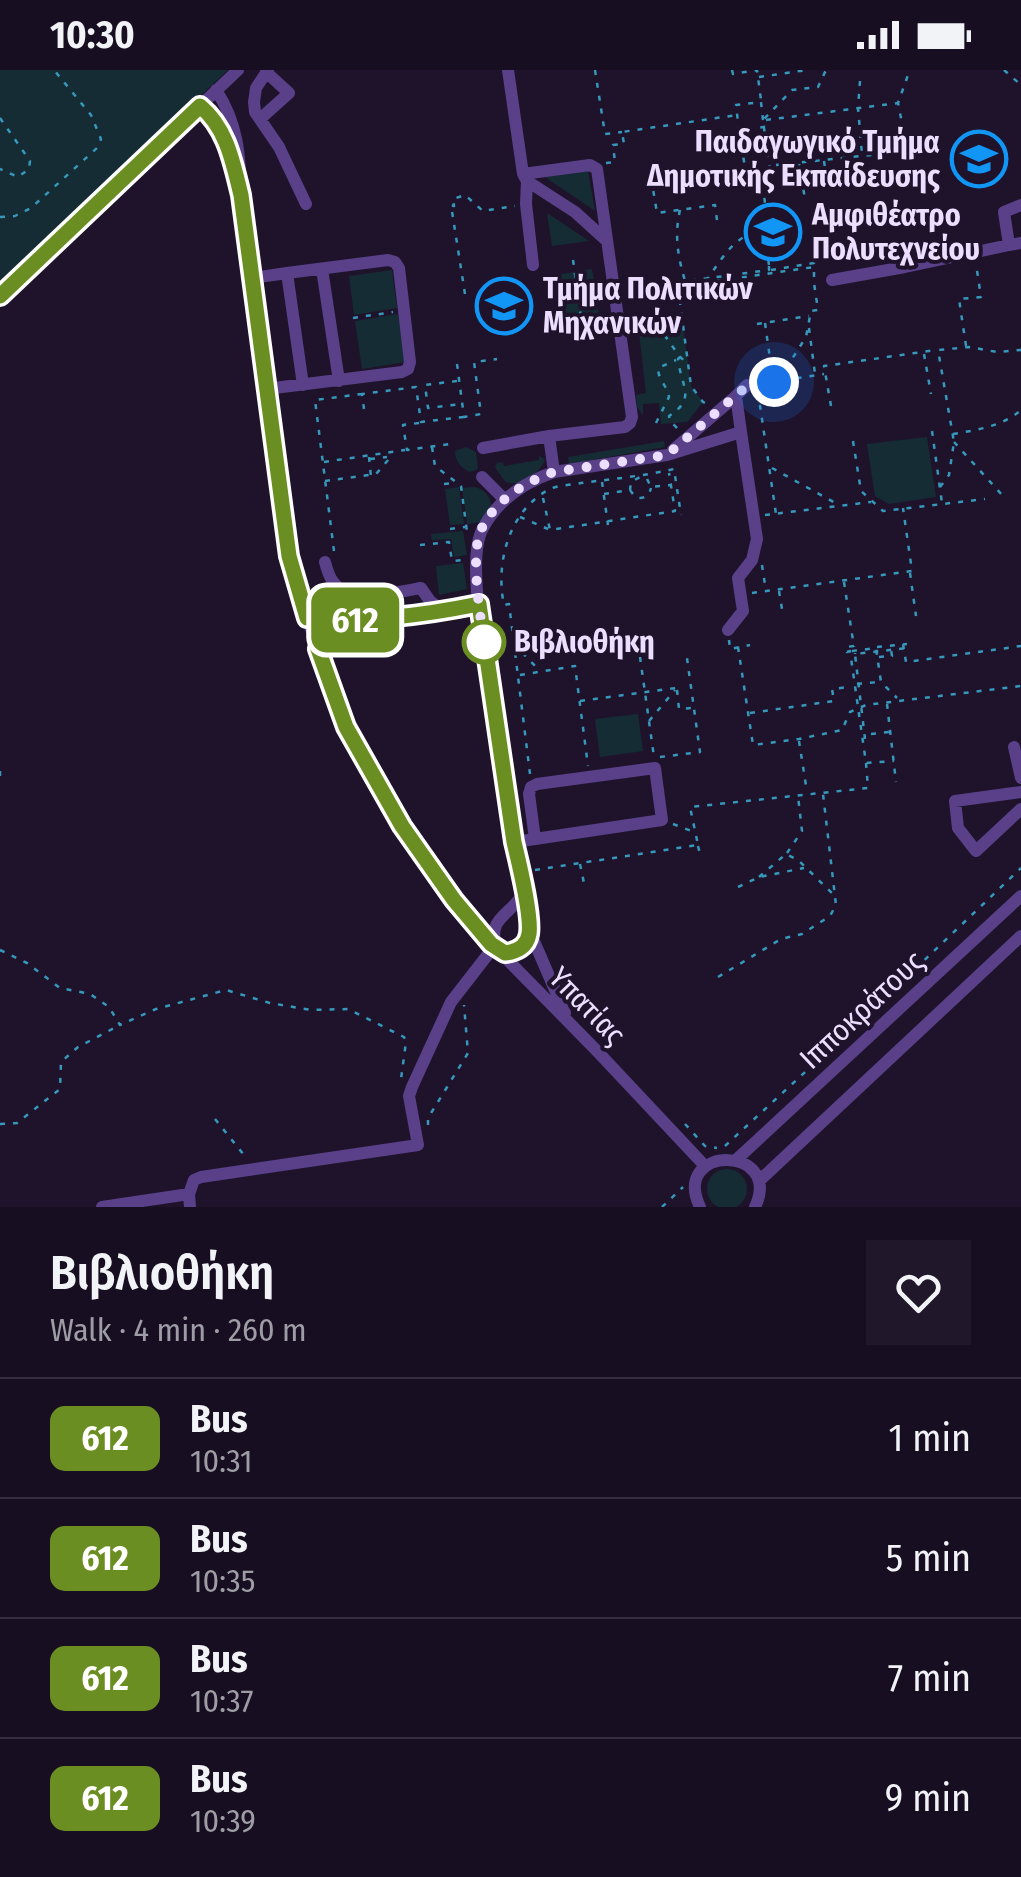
<!DOCTYPE html>
<html lang="en">
<head>
<meta charset="utf-8">
<style>
	:root { --surface:#170e21; --page:#20172a; --text:#f1f3f6; --muted:#9e9ca5; --line:#362e3f }
	body { margin:0; font-family:"Fira Sans Condensed",sans-serif; background:var(--page); color:var(--text); height:100vh; display:flex; flex-direction:column; font-size:38px; white-space:nowrap }
	* { box-sizing:border-box; margin:0 }
	p { font-size:32px; color:var(--muted) }
	.icon { flex:none; width:55px; height:55px; fill:none; stroke:currentColor; stroke-width:2; stroke-linecap:round; stroke-linejoin:round }
	.map { position:relative; height:1137px; overflow:hidden }
	.details { display:flex; flex-direction:column; background:var(--surface); flex:1 }
	.details>* { flex:none }
	.badge { padding:0 20px; border-radius:15px; font-size:35px; line-height:65px }
	.you { position:absolute; width:50px; height:50px; margin:-25px; border:8px solid #fff; border-radius:50%; background:#1a73e8; box-shadow:0 0 0 15px #1a73e833 }
	.map>.badge { position:absolute; translate:-50% -50%; box-shadow:0 0 0 5px #fff }
	.round { display:grid; place-items:center; flex:none; width:105px; height:105px; border-radius:0px; background:var(--page) }
	.summary { display:flex; align-items:center; justify-content:space-between; height:170px; padding:0 50px }
	h1 { font-size:48px; font-weight:600; line-height:75px }
	ul { padding:0; list-style:none }
	li { display:flex; align-items:center; gap:30px; height:120px; padding:0 50px; border-top:2px solid var(--line) }
	li div { flex:1 }
	li b { display:block; font-size:38px }
	li em { font-style:normal }
	li .badge { min-width:110px; font-weight:700; text-align:center }
	.status { display:flex; justify-content:space-between; align-items:center; height:70px; padding:0 50px; background:var(--surface); direction:ltr }
	.status svg { height:28px; fill:currentColor }
	.map>svg:first-child { display:block }
	.green { fill:#162c35 }
	.lines { fill:none; stroke-linecap:round; stroke-linejoin:round }
	.path { stroke:#3698ba; stroke-width:2.5; stroke-dasharray:5 8; stroke-linecap:butt }
	.minor { stroke:#5a4089; stroke-width:12 }
	.path-bridge { stroke:#3698ba; stroke-width:2.5; stroke-dasharray:5 8; stroke-linecap:butt }
	.line-casing { stroke:#fff; stroke-width:22 }
	.line { stroke:#6b8e23; stroke-width:15 }
	.walk { stroke:#ecdefe; stroke-width:10; stroke-dasharray:0 18 }
	.stop-dot { fill:#fff; stroke:#6b8e23; stroke-width:5 }
	.labels { text-anchor:middle; stroke-width:8; stroke-linejoin:round; paint-order:stroke }
	.poi-label { font-size:30px; font-weight:bold; fill:#ecdefe; stroke:#1f132c; text-anchor:start }
	.stop-label { font-size:30px; font-weight:bold; fill:#ecdefe; stroke:#1f132c; text-anchor:start }
	.street-label { font-size:30px; fill:#ecdefe; stroke:#1f132c }
</style>
</head>
<body>
<div class="status"><b>10:30</b><svg viewBox="0 0 49 12"><path d="M0 12V9h3v3zM5 12V6h3v6zM10 12V3h3v9zM15 12V0h3v12zM26 1h20v11H26zM47 4h2v5h-2z"/></svg></div>
<div class="map">
<svg width="1021" height="1137" viewBox="0 0 1021 1137">
	<rect width="100%" height="100%" fill="#1f132c"/>
	<!-- green -->
	<path class="green" d="M0,0H228L0,215Z
		M588,101L595,141L545,107Z
		M547,143L589,171L552,176Z
		M592,199L601,258L565,264L556,205Z
		M392,200L397,238L354,245L349,206Z
		M398,244L405,292L362,299L355,251Z
		M682,248L691,316L703,332L687,352L661,354L659,333L643,334V345L637,337L636,325L646,323L638,254Z
		M927,367L936,427L889,434L875,426L867,374Z
		M664,371L665,377L569,394L568,387Z
		M466,377L476,382L478,399L470,402C461,398 455,391 455,381Z
		M539,386L545,389C542,401 520,420 505,411C502,408 497,400 495,397L497,393L502,392L504,396L539,390Z
		M459,417L464,454L450,455L445,419Z
		M475,417C486,420 490,427 492,438L482,452L467,454L462,418Z
		M463,461L467,485L454,487L451,469L432,470L431,464Z
		M463,493L467,519L439,525L436,496Z
		M638,644L643,681L600,687L595,649Z
		M707 1119a20 20 0 1 1 40 0a20 20 0 1 1-40 0Z"/>
	<g class="lines">
		<!-- path -->
		<path class="path" d="M595,0L605,64L622,62
			M732,0L733,4L757,0L761,30
			M1004,0L1021,15
			M759,7L807,0
			M860,11L858,38L862,84
			M0,48L30,91L29,99L18,107L0,99
			M763,50L761,32L736,35L739,61L764,57L763,50L792,20L818,17L826,0
			M766,50L898,33
			M739,62L746,103L770,99L764,58
			M894,82L897,73L905,68L898,33L908,5
			M824,91L828,119
			M606,93L615,92L613,75L624,74L622,62L737,45
			M799,94L805,129
			M776,95L899,82
			M761,102L766,141L762,147L769,195
			M703,110L744,103
			M680,140C674,166 678,188 686,214
			M0,147L15,146L31,138L97,78L101,69L91,45L54,0
			M717,150L715,135L657,143L652,113L739,101
			M573,190L585,276
			M706,211C722,189 734,164 764,160
			M678,217L691,316L703,332L709,335
			M465,224L451,135L454,136L453,129L465,125L483,141L515,136
			M626,224L814,197V213L818,240L811,241L806,267L778,311
			M353,248L393,242
			M645,248L663,263L680,287L686,292
			M765,253L773,310
			M757,254L809,246
			M809,258L815,304
			M966,276L959,229L981,227L976,194
			M924,284L931,324
			M457,294L464,347L481,344L474,292L497,289
			M457,311L425,315L428,338L462,334
			M758,314L824,304
			M758,322L776,444
			M831,336L824,296L936,280
			M364,339L362,324L416,317L421,352L464,347
			M419,353L403,355L407,380L450,374
			M656,353L669,327C667,315 658,310 658,298L676,290
			M677,358L670,351L669,346C697,328 681,317 678,289L680,287
			M932,361L942,433
			M953,364C977,360 1003,356 1021,340
			M853,371L861,421L883,441L985,429
			M954,372L1003,426
			M432,377L435,396L461,416L467,462
			M369,387L371,407
			M370,389L387,387
			M324,392L405,380
			M772,398L839,435
			M325,411L376,404L389,389L388,384
			M602,412L608,455
			M444,414L455,413
			M940,417L949,405L954,372L938,280L969,277L997,282L1021,280
			M630,420L635,427C643,430 649,426 651,418
			M604,424L630,420L631,412L640,407L647,409L651,417L670,415
			M543,428L550,460L675,441L669,403
			M765,445L871,432
			M520,447L548,459
			M450,459L465,457
			M420,475L449,472L452,491L465,490
			M334,481L315,330L362,324
			M762,495L766,521
			M910,503L916,546
			M844,512L854,577
			M779,521L782,539
			M752,523L912,501L903,438
			M729,570L730,579L750,575
			M514,574L509,534L504,535C495,493 509,440 550,419C558,415 571,415 581,413C612,409 644,406 674,399L681,445
			M903,574L906,592L1021,576
			M854,576L846,577L847,582L850,581L866,693L894,691
			M738,577L753,675L799,669L842,660L850,642L866,635L1021,616
			M877,577L907,574
			M852,581L876,578L881,612L897,628
			M855,583V584
			M640,587L654,687
			M879,587L892,586L891,579
			M520,605L575,596L588,696
			M857,614L879,612
			M677,620L679,639L692,638
			M580,631L676,618
			M887,634L896,712
			M750,643L834,631L832,619L849,617
			M649,651L675,620
			M871,664L889,662
			M799,671L807,722
			M660,687L700,682L686,581
			M0,701V707
			M530,704L514,574L540,601
			M673,754L694,762
			M698,776L701,788
			M787,783L802,761L798,726
			M580,794L585,818
			M535,800L698,775L690,737L868,718L866,693
			M759,807L786,784L798,790L835,826
			M738,817L759,807L804,798
			M0,880L27,893L60,918L90,924L109,937L120,955L156,939L226,920L270,933L311,940L348,939L404,967L406,972L401,1009
			M718,907L781,869L802,864L830,846L836,835L823,724
			M215,1049L244,1085
			M0,1054L17,1053L60,1019L61,992L78,977L120,955
			M685,1054L705,1076L717,1078
			M428,1055V1048L468,983L464,935
			M725,1076L869,943L1021,798
			M662,1137L683,1117"/>
		<!-- minor -->
		<path class="minor" d="M268,0L256,18L254,32L255,42L279,77L306,134
			M508,0L523,104L590,95L597,99L632,347L630,353L625,357L549,366L554,402C525,412 498,430 483,458C465,490 487,589 492,627C500,675 507,724 514,772L521,802L530,862L565,943
			M216,20C238,53 240,86 241,125L289,486L307,548L346,657L402,756L453,830L491,873L597,981L705,1096
			M201,36C221,53 228,77 235,103
			M260,49L289,23L266,2
			M524,106L527,111L526,134L533,195
			M527,111L575,142L607,171
			M1021,135L1004,142L1009,175L1021,173
			M322,199L339,311
			M252,208L287,203L303,315
			M832,210L905,197L1009,175
			M0,226L238,0
			M266,319L402,302L408,299L410,292L399,198L395,192L388,190L287,203
			M483,378L549,366
			M673,380L736,326
			M554,402L667,385L741,362L736,326L747,315
			M482,407L504,429
			M325,492C328,503 331,513 341,519C360,531 400,522 421,518L430,531L443,541
			M307,548C368,552 420,546 479,534
			M728,560L743,541L738,508L752,490L757,469L741,362
			M318,579L339,568L384,554
			M1014,677L1021,708
			M1021,722L955,731L958,758L976,781L1021,739
			M514,772L535,769L662,750L655,698L537,714L531,717L529,724L535,769
			M496,876C487,847 512,845 524,822
			M499,880C514,888 524,876 530,862
			M736,1090L1021,826
			M759,1111L1021,866
			M189,1124L194,1110L201,1107L418,1075L409,1026L412,1017L451,932L489,883
			M102,1137L189,1124L190,1137
			M700,1137C670,1074 784,1075 755,1137"/>
		<!-- path-bridge -->
		<path class="path-bridge" d="M771,200L814,193L812,173
			M665,214L769,200V195
			M865,669L855,584L907,578"/>
	</g>
	<g class="lines">
		<!-- line casing -->
		<g class="line-casing">
			<path id="line" d="M0,226L200,36C227,58 233,93 241,125L289,486L307,548C368,552 420,546 479,534L514,772C519,793 532,845 529,864C527,877 516,882 505,883L491,874L454,830L402,756L346,657L318,579"/>
		</g>
		<!-- line -->
		<use href="#line" class="line"/>
		<!-- walk -->
		<path class="walk" d="M484,572L486,586C482,555 469,487 481,460C494,431 525,412 554,402L667,385L747,316L774,312"/>
	</g>
	<!-- icons -->
	<defs>
		<g id="university-ring" transform="scale(2.875)"><circle r="9.5" fill="#1f132c" stroke="#1296f6" stroke-width="1.5"/><path d="M0-5L7-2L0 1L-7-2ZM-4 1L0 2.5L4 1V4Q0 6-4 4Z" fill="#1296f6"/></g>
	</defs>
	<g fill-rule="evenodd">
		<use href="#university-ring" x="979" y="89"/>
		<use href="#university-ring" x="773" y="162"/>
		<use href="#university-ring" x="504" y="236"/>
	</g>
	<!-- markers -->
	<circle class="stop-dot" cx="484" cy="572" r="20"/>
	<g class="labels">
		<!-- poi labels -->
		<g class="poi-label">
			<text x="940" y="82" text-anchor="end">Παιδαγωγικό Τμήμα<tspan x="940" dy="34">Δημοτικής Εκπαίδευσης</tspan></text>
			<text x="812" y="155">Αμφιθέατρο<tspan x="812" dy="34">Πολυτεχνείου</tspan></text>
			<text x="543" y="229">Τμήμα Πολιτικών<tspan x="543" dy="34">Μηχανικών</tspan></text>
		</g>
		<!-- stop labels -->
		<g class="stop-label">
			<text x="514" y="582">Βιβλιοθήκη</text>
		</g>
		<!-- street labels -->
		<g class="street-label">
			<text transform="translate(587 936) rotate(46)" y="10">Υπατίας</text>
			<text transform="translate(862 940) rotate(-43)" y="10">Ιπποκράτους</text>
		</g>
	</g>
</svg>
<div class="you" style="left:774px;top:312px"></div>
<b class="badge" style="left:355px;top:550px;background:#6b8e23;color:#fff">612</b>
</div>
<section class="details">
<div class="summary"><div><h1>Βιβλιοθήκη</h1><p>Walk · 4 min · 260 m</p></div><a class="round"><svg class="icon" aria-label="heart" viewBox="0 0 24 24"><path d="M12 20l-8-8c-3-5 5-10 8-4 3-6 11-1 8 4z"/></svg></a></div>
<ul>
<li><span class="badge" style="background:#6b8e23;color:#fff">612</span><div><b>Bus</b><p>10:31</p></div><em>1 min</em></li>
<li><span class="badge" style="background:#6b8e23;color:#fff">612</span><div><b>Bus</b><p>10:35</p></div><em>5 min</em></li>
<li><span class="badge" style="background:#6b8e23;color:#fff">612</span><div><b>Bus</b><p>10:37</p></div><em>7 min</em></li>
<li><span class="badge" style="background:#6b8e23;color:#fff">612</span><div><b>Bus</b><p>10:39</p></div><em>9 min</em></li>
</ul>
</section>
</body>
</html>
